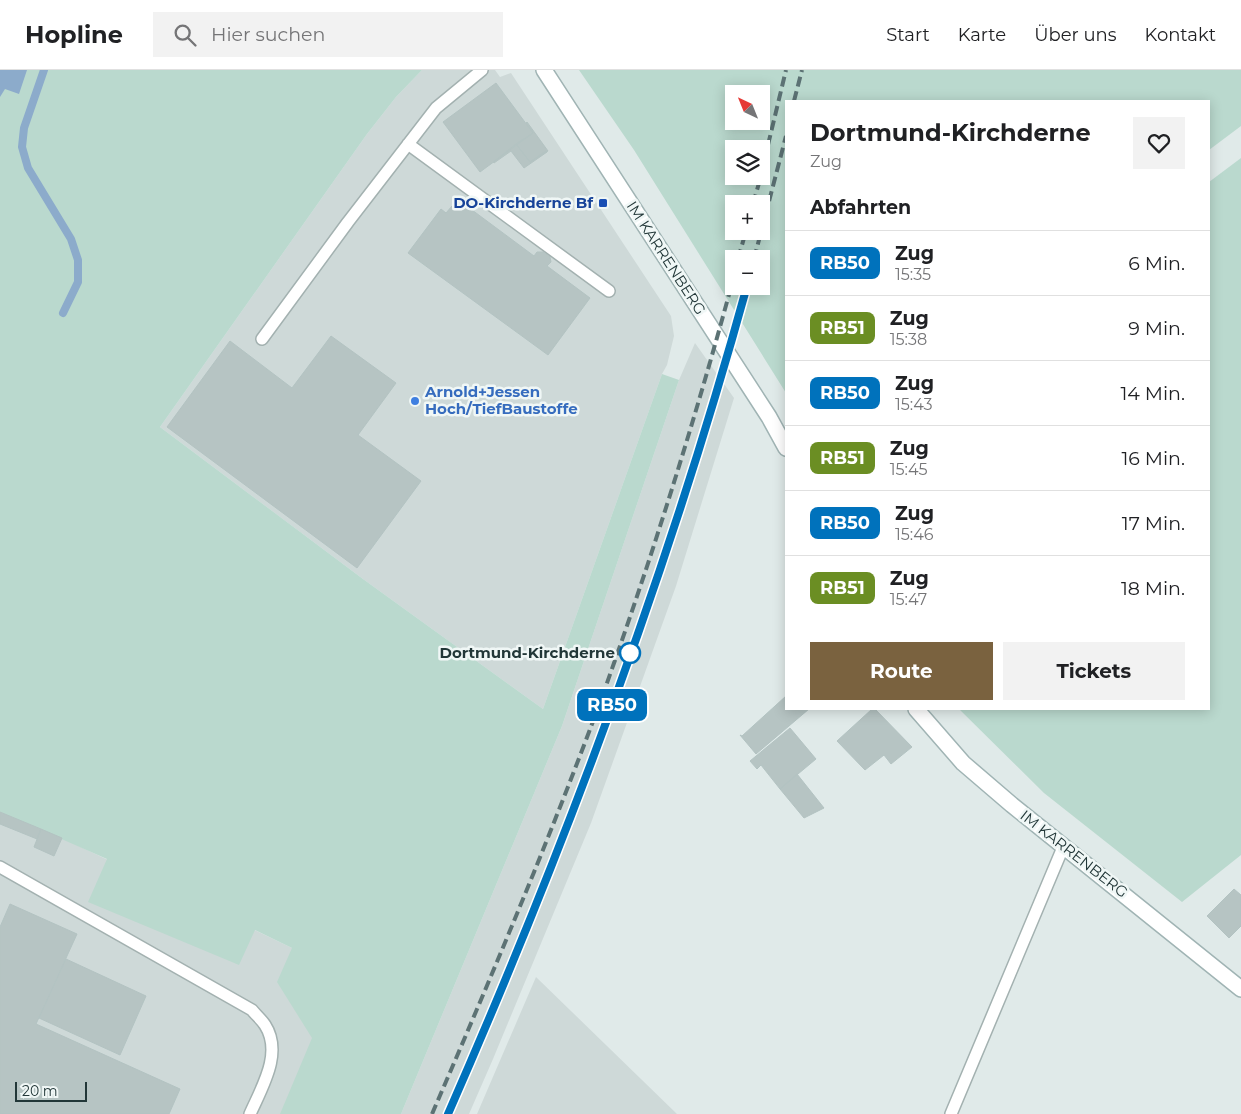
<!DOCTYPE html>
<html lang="de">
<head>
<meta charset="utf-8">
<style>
	:root { --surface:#fff; --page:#f2f2f2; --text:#202124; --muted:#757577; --line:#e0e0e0; --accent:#7a623f }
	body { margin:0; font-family:Montserrat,sans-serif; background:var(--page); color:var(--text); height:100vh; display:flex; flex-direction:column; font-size:19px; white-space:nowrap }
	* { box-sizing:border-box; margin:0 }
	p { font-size:16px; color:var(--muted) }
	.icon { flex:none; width:28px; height:28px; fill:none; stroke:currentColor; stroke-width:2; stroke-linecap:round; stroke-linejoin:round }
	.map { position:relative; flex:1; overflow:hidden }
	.sheet { position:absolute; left:785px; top:30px; width:425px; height:610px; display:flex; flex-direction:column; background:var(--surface); border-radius:0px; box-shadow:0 2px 12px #0003 }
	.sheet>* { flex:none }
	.badge { padding:0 10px; border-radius:8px; font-size:18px; line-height:32px }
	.needle { width:32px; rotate:317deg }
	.fabs { position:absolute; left:725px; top:15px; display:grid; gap:10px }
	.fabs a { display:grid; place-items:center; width:45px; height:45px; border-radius:0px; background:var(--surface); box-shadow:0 2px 12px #0003; font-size:25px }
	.scale { position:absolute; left:15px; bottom:12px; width:72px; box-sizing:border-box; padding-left:5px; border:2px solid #223738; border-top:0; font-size:14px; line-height:18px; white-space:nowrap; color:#223738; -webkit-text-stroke:4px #f0f7f6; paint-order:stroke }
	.map>.badge { position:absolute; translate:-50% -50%; box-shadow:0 0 0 2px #fff }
	h2 { padding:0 25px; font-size:19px; line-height:45px }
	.round { display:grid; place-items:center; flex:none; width:52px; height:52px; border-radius:0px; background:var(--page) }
	.head { display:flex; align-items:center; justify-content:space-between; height:85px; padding:0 25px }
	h1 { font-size:24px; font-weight:700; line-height:38px }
	.button { display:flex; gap:10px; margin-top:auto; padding:10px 25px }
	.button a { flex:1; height:58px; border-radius:0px; background:var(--accent); color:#fff; font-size:20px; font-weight:700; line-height:58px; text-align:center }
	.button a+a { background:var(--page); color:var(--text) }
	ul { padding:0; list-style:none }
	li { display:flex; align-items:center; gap:15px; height:65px; padding:0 25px; border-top:1px solid var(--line) }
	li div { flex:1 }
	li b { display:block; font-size:19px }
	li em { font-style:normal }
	li .badge { min-width:55px; font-weight:700; text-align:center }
	header { display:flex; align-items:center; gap:30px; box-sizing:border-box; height:70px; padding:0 25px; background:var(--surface); border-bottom:1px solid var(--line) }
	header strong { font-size:24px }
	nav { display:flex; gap:28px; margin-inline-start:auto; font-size:18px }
	.search { width:350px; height:45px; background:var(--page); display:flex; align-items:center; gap:12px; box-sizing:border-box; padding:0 18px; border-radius:0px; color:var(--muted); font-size:19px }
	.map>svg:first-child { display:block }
	.built { fill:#ced9d8 }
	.green { fill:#bad9ce; fill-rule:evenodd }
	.water { fill:#8cabcb }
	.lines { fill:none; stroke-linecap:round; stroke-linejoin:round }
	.stream { stroke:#8cabcb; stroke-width:8 }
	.building { fill:#b6c4c3; stroke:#b3c3c2 }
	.lane-casing { stroke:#a3b1b0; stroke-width:14 }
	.secondary-casing { stroke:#a0b4b4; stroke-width:18 }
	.lane { stroke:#fff; stroke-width:11 }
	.secondary { stroke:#fff; stroke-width:15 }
	.rail { stroke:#5c7274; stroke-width:4; stroke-dasharray:10 5; stroke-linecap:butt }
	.line-casing { stroke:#fff; stroke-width:11 }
	.line { stroke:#0072bc; stroke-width:8 }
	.transit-dot { fill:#1a4fb4; stroke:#f0f7f6; stroke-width:2 }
	.shop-dot { fill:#3f7fe0; stroke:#f0f7f6; stroke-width:2 }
	.stop-dot { fill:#fff; stroke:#0072bc; stroke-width:2.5 }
	.labels { text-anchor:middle; stroke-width:5; stroke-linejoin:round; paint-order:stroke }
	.transit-label { font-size:15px; font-weight:bold; fill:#164399; stroke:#f0f7f6; text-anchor:end }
	.street-label { font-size:15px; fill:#223738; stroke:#f0f7f6 }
	.shop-label { font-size:15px; font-weight:bold; fill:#366cbe; stroke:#f0f7f6; text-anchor:start }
	.stop-label { font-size:15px; font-weight:bold; fill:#223738; stroke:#f0f7f6; text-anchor:end }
</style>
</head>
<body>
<header>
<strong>Hopline</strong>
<div class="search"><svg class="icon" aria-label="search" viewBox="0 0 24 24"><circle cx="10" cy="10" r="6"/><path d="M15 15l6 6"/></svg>Hier suchen</div>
<nav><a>Start</a><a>Karte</a><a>Über uns</a><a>Kontakt</a></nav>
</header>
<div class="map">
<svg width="1241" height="1044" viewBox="0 0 1241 1044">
	<rect width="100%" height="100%" fill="#e0eae9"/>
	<!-- built -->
	<path class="built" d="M422,0H495L500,7L511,3L671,246L674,266L667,295L662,304L543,639L363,509L160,357L367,64L396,27Z
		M695,273L734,328L676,516L591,753L493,989L469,1044H401L562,656L679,310Z
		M0,742L62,768L292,878L342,1044H0Z
		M536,907L677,1044H477Z"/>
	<!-- green -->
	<path class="green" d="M0,0H422L396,27L367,64L160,357L363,509L543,639L662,304L679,310L562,656L401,1044H280L312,968L277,912L292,878L255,860L239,895L88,832L107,789L0,742Z
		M579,0H1241V56L1209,80V31H786V323L634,80ZM734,24H761V51H734ZM734,79H761V106H734ZM734,134H761V161H734ZM734,189H761V216H734Z
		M1241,88V785L1182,832L1044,723L959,639H1209V112Z"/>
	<!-- water -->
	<path class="water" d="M0,0H27L19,24L5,19L0,27Z"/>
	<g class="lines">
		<!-- stream -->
		<path class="stream" d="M44,0L24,58L22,77L28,98L71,169L78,190V212L63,243"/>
	</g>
	<!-- building -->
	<path class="building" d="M496,13L533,63L480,102L443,52Z
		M527,52L548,81L530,92L516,74L533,63L526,53Z
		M516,74L530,92L546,81L547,82L524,98L511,81L494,93L493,92Z
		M464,134L534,186L537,182H543L550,187L551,192L547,196L590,228L548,285L408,183L441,139L446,143L452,136Z
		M331,266L396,313L358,365L421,411L357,498L167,357L230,271L292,318Z
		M786,626V639H809L756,684L740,665L742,666Z
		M872,639H875L912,677L891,694L884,685L865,700L837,671Z
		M790,658L816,689L780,719L761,695L757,699L750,691Z
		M797,704L824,738L804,748L780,719Z
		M0,742L41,759L37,769L0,754Z
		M41,759L62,768L54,786L34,777Z
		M1234,819L1241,825V856L1229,868L1207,846Z
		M10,834L77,864L36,954L180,1019L169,1044H0V857Z
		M66,889L146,926L120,985L39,948Z"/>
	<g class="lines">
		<!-- lane casing -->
		<g class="lane-casing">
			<path id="lane" d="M408,74L609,221
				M262,269L348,152L436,38L482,0
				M0,797L252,940C256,945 261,949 265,955C283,983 262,1017 250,1044
				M951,1044L1064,775"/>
		</g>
		<!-- secondary casing -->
		<g class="secondary-casing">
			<path id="secondary" d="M544,0L769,347L786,378
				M916,639L963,693L1012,735L1241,919"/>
		</g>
		<!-- lane -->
		<use href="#lane" class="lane"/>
		<!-- secondary -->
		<use href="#secondary" class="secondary"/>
		<!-- rail -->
		<path class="rail" d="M794,31L802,0
			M761,104L786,0
			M753,134L761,106
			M738,189L746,161
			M754,189L786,66
			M432,1044C490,910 547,775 598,638C649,497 695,351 734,206
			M448,1044C565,775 670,500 747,216"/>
	</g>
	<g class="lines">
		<!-- line casing -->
		<g class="line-casing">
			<path id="line" d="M448,1044C566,775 669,499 747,216"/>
		</g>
		<!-- line -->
		<use href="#line" class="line"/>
	</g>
	<!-- markers -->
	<rect class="transit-dot" x="598" y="128" width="10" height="10" rx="2.5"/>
	<circle class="shop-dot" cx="415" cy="331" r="5"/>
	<circle class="stop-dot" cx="630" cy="583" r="10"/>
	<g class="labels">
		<!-- transit labels -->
		<g class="transit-label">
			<text x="593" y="138">DO-Kirchderne Bf</text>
		</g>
		<!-- street labels -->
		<g class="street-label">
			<text transform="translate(666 188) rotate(57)" y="5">IM KARRENBERG</text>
			<text transform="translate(1074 784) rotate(38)" y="5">IM KARRENBERG</text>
		</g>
		<!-- shop labels -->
		<g class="shop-label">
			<text x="425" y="327">Arnold+Jessen<tspan x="425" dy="17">Hoch/TiefBaustoffe</tspan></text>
		</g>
		<!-- stop labels -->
		<g class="stop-label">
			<text x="615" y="588">Dortmund-Kirchderne</text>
		</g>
	</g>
</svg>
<div class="fabs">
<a><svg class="needle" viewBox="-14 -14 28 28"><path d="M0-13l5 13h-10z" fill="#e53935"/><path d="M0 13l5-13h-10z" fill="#757577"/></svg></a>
<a><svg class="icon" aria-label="layers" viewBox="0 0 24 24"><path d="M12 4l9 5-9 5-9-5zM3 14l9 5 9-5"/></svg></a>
<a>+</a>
<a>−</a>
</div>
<div class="scale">20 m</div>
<b class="badge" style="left:612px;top:635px;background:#0072bc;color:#fff">RB50</b>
<section class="sheet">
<div class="head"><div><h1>Dortmund-Kirchderne</h1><p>Zug</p></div><a class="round"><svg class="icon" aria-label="heart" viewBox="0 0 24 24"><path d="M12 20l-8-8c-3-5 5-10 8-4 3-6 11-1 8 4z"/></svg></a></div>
<h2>Abfahrten</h2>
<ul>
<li><span class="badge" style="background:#0072bc;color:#fff">RB50</span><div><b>Zug</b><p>15:35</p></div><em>6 Min.</em></li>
<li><span class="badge" style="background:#6b8e23;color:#fff">RB51</span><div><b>Zug</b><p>15:38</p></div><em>9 Min.</em></li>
<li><span class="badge" style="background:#0072bc;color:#fff">RB50</span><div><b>Zug</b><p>15:43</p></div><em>14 Min.</em></li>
<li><span class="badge" style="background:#6b8e23;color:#fff">RB51</span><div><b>Zug</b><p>15:45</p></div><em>16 Min.</em></li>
<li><span class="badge" style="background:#0072bc;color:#fff">RB50</span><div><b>Zug</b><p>15:46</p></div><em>17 Min.</em></li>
<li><span class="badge" style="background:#6b8e23;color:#fff">RB51</span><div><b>Zug</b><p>15:47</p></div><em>18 Min.</em></li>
</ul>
<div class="button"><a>Route</a><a>Tickets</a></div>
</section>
</div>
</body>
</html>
